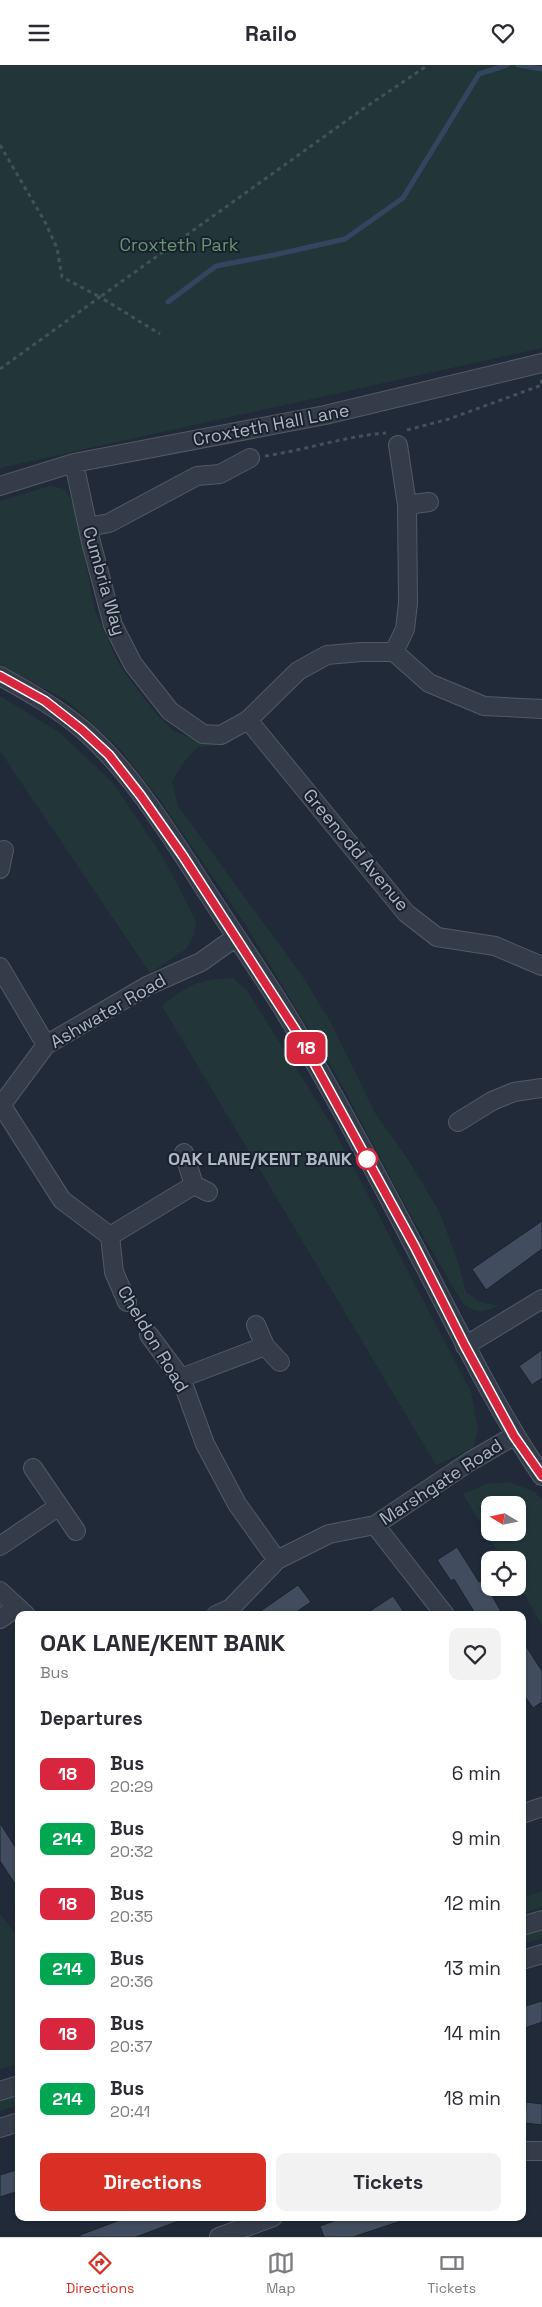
<!DOCTYPE html>
<html lang="en">
<head>
<meta charset="utf-8">
<style>
	:root { --surface:#fff; --page:#f2f2f3; --text:#2b2b33; --muted:#7c7c81; --line:#e1e1e2; --accent:#d93025 }
	body { margin:0; font-family:"Space Grotesk",sans-serif; background:var(--page); color:var(--text); height:100vh; display:flex; flex-direction:column; font-size:19px; white-space:nowrap }
	* { box-sizing:border-box; margin:0 }
	p { font-size:16px; color:var(--muted) }
	.icon { flex:none; width:28px; height:28px; fill:none; stroke:currentColor; stroke-width:2; stroke-linecap:round; stroke-linejoin:round }
	.map { position:relative; flex:1; overflow:hidden }
	.panel { position:absolute; left:15px; top:1546px; width:511px; height:610px; display:flex; flex-direction:column; background:var(--surface); border-radius:10px; box-shadow:0 1px 4px #0004 }
	.panel>* { flex:none }
	.badge { padding:0 10px; border-radius:8px; font-size:18px; line-height:32px }
	.needle { width:32px; rotate:280deg }
	.fabs { position:absolute; left:481px; top:1431px; display:grid; gap:10px }
	.fabs a { display:grid; place-items:center; width:45px; height:45px; border-radius:10px; background:var(--surface); box-shadow:0 1px 4px #0004; font-size:25px }
	.map>.badge { position:absolute; translate:-50% -50%; box-shadow:0 0 0 2px #fff }
	h2 { padding:0 25px; font-size:19px; line-height:45px }
	.round { display:grid; place-items:center; flex:none; width:52px; height:52px; border-radius:10px; background:var(--page) }
	.head { display:flex; align-items:center; justify-content:space-between; height:85px; padding:0 25px }
	h1 { font-size:24px; font-weight:700; line-height:38px }
	.primary-button { display:flex; gap:10px; margin-top:auto; padding:10px 25px }
	.primary-button a { flex:1; height:58px; border-radius:10px; background:var(--accent); color:#fff; font-size:20px; font-weight:700; line-height:58px; text-align:center }
	.primary-button a+a { background:var(--page); color:var(--text) }
	ul { padding:0; list-style:none }
	li { display:flex; align-items:center; gap:15px; height:65px; padding:0 25px }
	li div { flex:1 }
	li b { display:block; font-size:19px }
	li em { font-style:normal }
	li .badge { min-width:55px; font-weight:700; text-align:center }
	header { display:flex; justify-content:space-between; align-items:center; height:65px; padding:0 25px; background:var(--surface); font-size:22px; font-weight:700 }
	.tab-bar { display:flex; justify-content:space-around; align-items:center; height:70px; border-top:1px solid var(--line); background:var(--surface); font-size:14px; color:var(--muted) }
	.tab-bar a { display:grid; justify-items:center; gap:2px }
	.tab-bar .current { color:var(--accent) }
	.map>svg:first-child { display:block }
	.green { fill:#22363a; fill-rule:evenodd }
	.lines { fill:none; stroke-linecap:round; stroke-linejoin:round }
	.stream { stroke:#344560; stroke-width:5 }
	.building { fill:#414d5e; stroke:#1b232f }
	.minor-casing { stroke:#515a67; stroke-width:20 }
	.path { stroke:#405357; stroke-width:3; stroke-dasharray:4 4; stroke-linecap:butt }
	.minor { stroke:#343c49; stroke-width:18 }
	.line-casing { stroke:#fff; stroke-width:11 }
	.line { stroke:#d7263d; stroke-width:8 }
	.stop-dot { fill:#fff; stroke:#d7263d; stroke-width:2.5 }
	.labels { text-anchor:middle; stroke-width:4; stroke-linejoin:round; paint-order:stroke }
	.park-label { font-size:18px; fill:#669672; stroke:#19212d }
	.street-label { font-size:18px; fill:#aeb7c5; stroke:#19212d }
	.stop-label { font-size:18px; font-weight:bold; fill:#aeb7c5; stroke:#19212d; text-anchor:end }
</style>
</head>
<body>
<header><svg class="icon" aria-label="menu" viewBox="0 0 24 24"><path d="M4 6h16M4 12h16M4 18h16"/></svg>Railo<svg class="icon" aria-label="heart" viewBox="0 0 24 24"><path d="M12 20l-8-8c-3-5 5-10 8-4 3-6 11-1 8 4z"/></svg></header>
<div class="map">
<svg width="542" height="2172" viewBox="0 0 542 2172">
	<rect width="100%" height="100%" fill="#202a39"/>
	<!-- green -->
	<path class="green" d="M0,0H542V283L0,403Z
		M50,421L64,424L74,438L95,546L119,600L153,645L173,666L188,672L219,680L198,682L184,697L172,716L178,741L303,912L331,958L375,1048L407,1093L439,1146L458,1197L466,1227L480,1237L499,1241C483,1247 477,1249 463,1239L409,1147L336,1009L245,859L160,735L121,685L68,636L0,600V436Z
		M0,631L60,668L113,718L164,794L196,856L194,870L186,884L150,908L0,686Z
		M233,913L246,924L331,1059L471,1327L478,1365L473,1383L436,1400L162,941C188,920 199,914 233,913Z
		M509,1417L535,1427L542,1436V1560L518,1519V1495H503L463,1429L486,1419ZM490,1440H518V1468H490Z
		M542,1826V1842L523,1848V1833Z
		M0,1849L19,1873V1999L0,2004Z
		M542,1863V1873L523,1879V1869Z
		M19,2027V2040L0,2046V2033Z"/>
	<g class="lines">
		<!-- stream -->
		<path class="stream" d="M518,0L542,4
			M168,237L216,201L274,190L345,174L403,133L479,9L507,0"/>
	</g>
	<!-- building -->
	<path class="building" d="M542,1156V1184L486,1225L472,1204Z
		M542,1285V1313L532,1320L519,1301Z
		M457,1482L479,1517L483,1515L503,1550H476L454,1514L451,1516L437,1495Z
		M298,1520L311,1537L292,1550H255Z
		M393,1531L406,1550H364Z
		M522,1575L542,1606V1637L533,1643L522,1627Z
		M0,1758L19,1788V1825L0,1796Z
		M542,1936V1957L522,1964V1942Z
		M526,2037L542,2039V2060L525,2058Z
		M19,2104V2126L0,2132V2110Z
		M128,2152H184V2154L136,2172H80V2170Z
		M345,2152H403L404,2155L353,2172H324L320,2161Z"/>
	<g class="lines">
		<!-- minor casing -->
		<g class="minor-casing">
			<path id="minor" d="M74,398L91,477L113,560L133,599L170,646L203,669L221,670L248,655L298,606L327,590L361,587H394L429,618L484,641L542,644
				M0,421L74,398L325,350L542,298
				M407,440L429,437
				M88,462L109,458L197,411L220,409L250,393
				M394,587L405,564L408,538L407,440L398,380
				M0,611C29,627 57,643 82,664C136,710 179,785 218,844C246,887 275,929 300,972C340,1040 377,1110 413,1179C455,1258 492,1338 542,1411
				M248,655L406,848L437,872L495,881L542,901
				M0,804L4,785
				M0,902L46,980
				M2,1041L62,1135L110,1171L114,1207L127,1237
				M0,1042L46,980L147,921L201,897L236,872
				M458,1057L492,1036L514,1027L542,1023
				M184,1088L194,1120L208,1127
				M110,1171L194,1120
				M256,1260L265,1281L280,1297
				M149,1270L181,1313L205,1379L237,1439L277,1495
				M465,1281L542,1234
				M181,1313L265,1281
				M33,1403L76,1466
				M375,1460L445,1550
				M0,1481L59,1441
				M0,1526L26,1550
				M216,1550L231,1543L277,1495L329,1469L375,1460L469,1397L514,1371
				M0,1554L17,1542
				M522,1749L542,1742
				M522,1861L542,1855
				M522,1895L542,1889
				M0,2026L19,2020
				M0,2063L19,2057
				M522,2086H542
				M219,2172L273,2152"/>
		</g>
		<!-- path -->
		<path class="path" d="M0,80L45,157L57,183L62,212L100,232L360,46L428,0
			M0,304L100,232L160,269
			M407,365L449,354L542,320L541,314
			M265,391C306,385 345,371 386,368"/>
		<!-- minor -->
		<use href="#minor" class="minor"/>
	</g>
	<g class="lines">
		<!-- line casing -->
		<g class="line-casing">
			<path id="line" d="M0,611L45,636L82,665L109,690L141,731L183,791L300,972L415,1182L465,1281L514,1371L542,1411"/>
		</g>
		<!-- line -->
		<use href="#line" class="line"/>
	</g>
	<!-- markers -->
	<circle class="stop-dot" cx="367" cy="1094" r="10"/>
	<g class="labels">
		<!-- park labels -->
		<g class="park-label">
			<text x="179" y="186">Croxteth Park</text>
		</g>
		<!-- street labels -->
		<g class="street-label">
			<text transform="translate(271 360) rotate(-11)" y="6">Croxteth Hall Lane</text>
			<text transform="translate(104 516) rotate(74)" y="6">Cumbria Way</text>
			<text transform="translate(356 785) rotate(50)" y="6">Greenodd Avenue</text>
			<text transform="translate(108 946) rotate(-30)" y="6">Ashwater Road</text>
			<text transform="translate(153 1274) rotate(59)" y="6">Cheldon Road</text>
			<text transform="translate(441 1417) rotate(-33)" y="6">Marshgate Road</text>
		</g>
		<!-- stop labels -->
		<g class="stop-label">
			<text x="352" y="1100">OAK LANE/KENT BANK</text>
		</g>
	</g>
</svg>
<div class="fabs">
<a><svg class="needle" viewBox="-14 -14 28 28"><path d="M0-13l5 13h-10z" fill="#e53935"/><path d="M0 13l5-13h-10z" fill="#7c7c81"/></svg></a>
<a><svg class="icon" aria-label="locate" viewBox="0 0 24 24"><circle cx="12" cy="12" r="6"/><path d="M12 2v4M12 18v4M2 12h4M18 12h4"/></svg></a>
</div>
<b class="badge" style="left:306px;top:983px;background:#d7263d;color:#fff">18</b>
<section class="panel">
<div class="head"><div><h1>OAK LANE/KENT BANK</h1><p>Bus</p></div><a class="round"><svg class="icon" aria-label="heart" viewBox="0 0 24 24"><path d="M12 20l-8-8c-3-5 5-10 8-4 3-6 11-1 8 4z"/></svg></a></div>
<h2>Departures</h2>
<ul>
<li><span class="badge" style="background:#d7263d;color:#fff">18</span><div><b>Bus</b><p>20:29</p></div><em>6 min</em></li>
<li><span class="badge" style="background:#00a651;color:#fff">214</span><div><b>Bus</b><p>20:32</p></div><em>9 min</em></li>
<li><span class="badge" style="background:#d7263d;color:#fff">18</span><div><b>Bus</b><p>20:35</p></div><em>12 min</em></li>
<li><span class="badge" style="background:#00a651;color:#fff">214</span><div><b>Bus</b><p>20:36</p></div><em>13 min</em></li>
<li><span class="badge" style="background:#d7263d;color:#fff">18</span><div><b>Bus</b><p>20:37</p></div><em>14 min</em></li>
<li><span class="badge" style="background:#00a651;color:#fff">214</span><div><b>Bus</b><p>20:41</p></div><em>18 min</em></li>
</ul>
<div class="primary-button"><a>Directions</a><a>Tickets</a></div>
</section>
</div>
<nav class="tab-bar">
<a class="current"><svg class="icon" aria-label="directions" viewBox="0 0 24 24"><path d="M12 3l9 9-9 9-9-9zM9 14v-3h6M13 9l2 2-2 2"/></svg>Directions</a>
<a><svg class="icon" aria-label="map" viewBox="0 0 24 24"><path d="M3 6l6-2 6 2 6-2v14l-6 2-6-2-6 2zM9 4v14M15 6v14"/></svg>Map</a>
<a><svg class="icon" aria-label="tickets" viewBox="0 0 24 24"><path d="M3 7h18v10H3zM15 7v10"/></svg>Tickets</a>
</nav>
</body>
</html>
